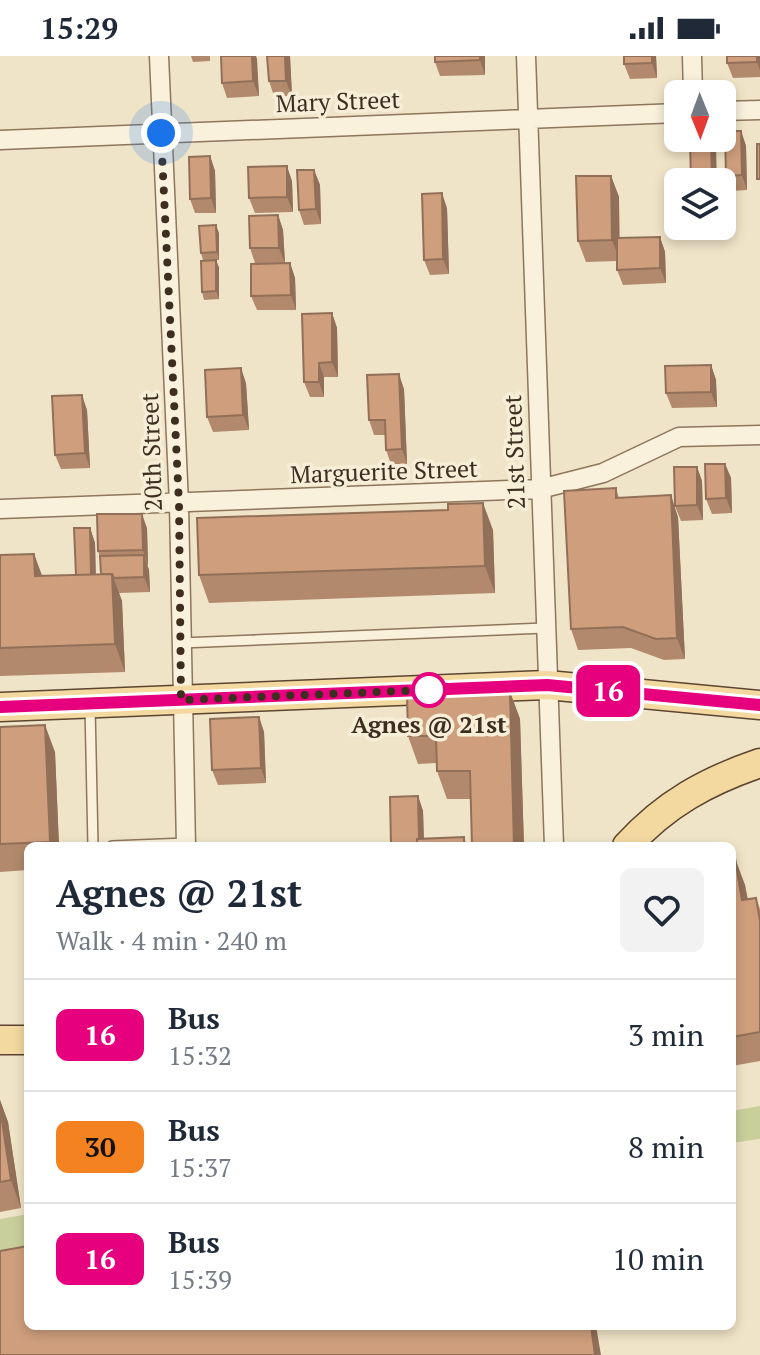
<!DOCTYPE html>
<html lang="en">
<head>
<meta charset="utf-8">
<style>
	:root { --surface:#fff; --page:#f2f2f3; --text:#1f2937; --muted:#747a83; --line:#e0e1e3 }
	body { margin:0; font-family:"PT Serif",serif; background:var(--page); color:var(--text); height:100vh; display:flex; flex-direction:column; font-size:30px; white-space:nowrap }
	* { box-sizing:border-box; margin:0 }
	p { font-size:26px; color:var(--muted) }
	.icon { flex:none; width:44px; height:44px; fill:none; stroke:currentColor; stroke-width:2; stroke-linecap:round; stroke-linejoin:round }
	.map { position:relative; flex:1; overflow:hidden }
	.details { position:absolute; left:24px; top:786px; width:712px; height:488px; display:flex; flex-direction:column; background:var(--surface); border-radius:12px; box-shadow:0 4px 12px #0003 }
	.details>* { flex:none }
	.badge { padding:0 16px; border-radius:12px; font-size:28px; line-height:52px }
	.needle { width:52px; rotate:179deg }
	.controls { position:absolute; left:664px; top:24px; display:grid; gap:16px }
	.controls a { display:grid; place-items:center; width:72px; height:72px; border-radius:12px; background:var(--surface); box-shadow:0 4px 12px #0003; font-size:40px }
	.you { position:absolute; width:40px; height:40px; margin:-20px; border:6px solid #fff; border-radius:50%; background:#1a73e8; box-shadow:0 0 0 12px #1a73e833 }
	.map>.badge { position:absolute; translate:-50% -50%; box-shadow:0 0 0 4px #fff }
	.round { display:grid; place-items:center; flex:none; width:84px; height:84px; border-radius:12px; background:var(--page) }
	.summary { display:flex; align-items:center; justify-content:space-between; height:136px; padding:0 32px }
	h1 { font-size:38px; font-weight:700; line-height:60px }
	ul { padding:0; list-style:none }
	li { display:flex; align-items:center; gap:24px; height:112px; padding:0 32px; border-top:2px solid var(--line) }
	li div { flex:1 }
	li b { display:block; font-size:30px }
	li em { font-style:normal }
	li .badge { min-width:88px; font-weight:700; text-align:center }
	.status { display:flex; justify-content:space-between; align-items:center; height:56px; padding:0 40px; background:var(--surface); direction:ltr }
	.status svg { height:22px; fill:currentColor }
	.map>svg:first-child { display:block }
	.green { fill:#c9cf9b }
	.lines { fill:none; stroke-linecap:round; stroke-linejoin:round }
	.service-casing { stroke:#8d765c; stroke-width:12 }
	.minor-casing { stroke:#8d765c; stroke-width:21 }
	.primary-casing { stroke:#5b4430; stroke-width:31 }
	.service { stroke:#faf1dc; stroke-width:9 }
	.minor { stroke:#faf1dc; stroke-width:18 }
	.primary { stroke:#f3d9a0; stroke-width:28 }
	.wall { fill:#b2896c }
	.shaded-wall { fill:#916f58 }
	.building { fill:#cf9f7d; stroke:#916f58; stroke-width:2 }
	.line-casing { stroke:#fff; stroke-width:18 }
	.line { stroke:#e6007e; stroke-width:12 }
	.walk { stroke:#3d2e20; stroke-width:8; stroke-dasharray:0 14.4 }
	.stop-dot { fill:#fff; stroke:#e6007e; stroke-width:4 }
	.labels { text-anchor:middle; stroke-width:7; stroke-linejoin:round; paint-order:stroke }
	.street-label { font-size:24px; fill:#3d2e20; stroke:#f7eed8 }
	.stop-label { font-size:24px; font-weight:bold; fill:#3d2e20; stroke:#f7eed8 }
</style>
</head>
<body>
<div class="status"><b>15:29</b><svg viewBox="0 0 49 12"><path d="M0 12V9h3v3zM5 12V6h3v6zM10 12V3h3v9zM15 12V0h3v12zM26 1h20v11H26zM47 4h2v5h-2z"/></svg></div>
<div class="map">
<svg width="760" height="1299" viewBox="0 0 760 1299">
	<rect width="100%" height="100%" fill="#f0e4c8"/>
	<!-- green -->
	<path class="green" d="M760,1050V1083L732,1087V1055Z
		M28,1154V1210L0,1215V1163L23,1159Z"/>
	<g class="lines">
		<!-- service casing -->
		<g class="service-casing">
			<path id="service" d="M181,587L545,572
				M90,650L93,790
				M112,790L186,787"/>
		</g>
		<!-- minor casing -->
		<g class="minor-casing">
			<path id="minor" d="M159,0L179,448L186,790
				M526,0L554,790
				M692,0L693,38
				M722,55L760,54
				M0,84L678,57
				M0,453L540,433L603,417L679,381L760,379"/>
		</g>
		<!-- primary casing -->
		<g class="primary-casing">
			<path id="primary" d="M0,651L547,629L760,649
				M627,790C665,748 707,725 760,707
				M0,984H28"/>
		</g>
		<!-- service -->
		<use href="#service" class="service"/>
		<!-- minor -->
		<use href="#minor" class="minor"/>
		<!-- primary -->
		<use href="#primary" class="primary"/>
	</g>
	<!-- wall -->
	<path class="wall" d="M191,0H210V5L193,6Z
		M221,0H256L259,40L227,42L222,27Z
		M267,0H290L292,40H274L269,25Z
		M485,0V19L440,20L435,6Z
		M656,0L657,22L630,23L624,8Z
		M760,0V21L733,22L727,7Z
		M741,75L746,90L747,134L731,135L726,120Z
		M210,100L215,115L216,157H195L190,143Z
		M314,114L320,129L321,168L304,169L299,154Z
		M611,120L619,141V182L660,181L665,196L666,227L623,229L617,214V205L586,206L578,185Z
		M292,125L293,156L255,157L249,142Z
		M447,152L449,218L430,219L424,204Z
		M278,159L283,174L285,207H255L250,192Z
		M219,177V204H203L201,197Z
		M216,204L219,212V243L204,244L202,236Z
		M290,207L295,222L296,254H257L251,240Z
		M332,257L337,272L338,321H324V341H310L304,326Z
		M711,309L716,324L717,351L672,352L666,337Z
		M246,327L249,374L213,376L207,361Z
		M404,333L407,408H391L386,394L385,379H374L369,364Z
		M87,354L90,412L61,413L55,399Z
		M725,408L731,422L732,457L712,458L706,443Z
		M697,411L702,425L703,464L681,465L675,450Z
		M616,432L619,442L678,461L685,603L664,604L631,592L578,594L571,573Z
		M90,472L95,487L96,518H101L100,502L98,495L147,472L148,509H147L149,514L150,536L119,537L122,545L125,616L0,620V499L34,498L42,520L76,519Z
		M493,474L495,537L209,547L199,519Z
		M510,636L520,663L524,790H472L471,743H447L437,715L436,707L418,708L408,680Z
		M259,661L264,676L266,727L218,729L212,714Z
		M0,671L55,696L59,790H28V814L0,816Z
		M418,740L423,755L424,783L464,781L467,790H392L391,788Z
		M732,802L745,829L748,843L756,842L760,853V1005L732,1010Z
		M0,1044L8,1066L21,1152L0,1156Z"/>
	<!-- shaded-wall -->
	<path class="shaded-wall" d="M252,0H256L257,3L259,40L253,25Z
		M285,0H290L292,40L286,25Z
		M480,0H485V19L480,4Z
		M652,0H656L657,22L652,7Z
		M757,0H760V14L757,6Z
		M741,75L746,90L747,134L742,119Z
		M711,82H713L716,90L717,126H712Z
		M210,100L215,115L216,157L211,142Z
		M287,110L292,125L293,156L287,141Z
		M314,114L320,129L321,168L316,153Z
		M611,120L619,141L620,205L612,184Z
		M442,137L447,152L449,218L443,203Z
		M278,159L283,174L285,207L279,192Z
		M216,169L219,177V204L217,196Z
		M660,181L665,196L666,227L660,212Z
		M216,204L219,212V243L216,235Z
		M290,207L295,222L296,254L291,239Z
		M332,257L337,272L338,321L332,306Z
		M319,307L324,321V341L319,326Z
		M711,309L716,324L717,351L711,336Z
		M241,312L246,327L249,374L243,359Z
		M399,318L404,333L407,408L402,393Z
		M82,339L87,354L90,412L85,397Z
		M725,408L731,422L732,457L726,442Z
		M697,411L702,425L703,464L697,449Z
		M671,439L678,461L685,603L677,582Z
		M483,447L493,474L495,537L485,510Z
		M142,458L147,472L148,509L143,494Z
		M90,472L95,487L96,539L91,524Z
		M34,498L44,525L35,520Z
		M144,499L149,514L150,536L144,521Z
		M112,518L122,545L125,616L115,588Z
		M510,636L520,663L524,790H514Z
		M259,661L264,676L266,727L261,712Z
		M45,669L55,696L59,790H52L50,786Z
		M418,740L423,755L424,790L419,787Z
		M735,802L745,829L752,872L742,844Z
		M0,1044L8,1066L21,1152L11,1124L0,1052Z
		M591,1270H596L601,1299H595Z"/>
	<!-- building -->
	<path class="building" d="M221,0H252L253,25L222,27Z
		M267,0H285L286,25H269Z
		M435,0H480V4L435,6Z
		M624,0H652V7L624,8Z
		M727,0H757V6L727,7Z
		M725,75H741L742,119L726,120Z
		M690,82H711L712,126H691Z
		M757,88H760V123H757Z
		M210,100L211,142L190,143L189,101Z
		M287,110V141L249,142L248,111Z
		M297,114H314L316,153L299,154Z
		M576,120H611L612,184L578,185Z
		M442,137L443,203L424,204L422,138Z
		M278,159L279,192H250L249,160Z
		M216,169L217,196L201,197L199,170Z
		M660,181V212L617,214V182Z
		M216,204V235L202,236L201,205Z
		M290,207L291,239L251,240V208Z
		M332,257V306L319,307V326H304L302,258Z
		M711,309V336L666,337L665,310Z
		M241,312L243,359L207,361L205,314Z
		M399,318L402,393L386,394L385,364H369L367,319Z
		M82,339L85,397L55,399L52,340Z
		M705,408H725L726,442L706,443Z
		M674,411H697V449L675,450Z
		M616,432V442L671,439L677,582L656,583L623,571L571,573L564,435Z
		M483,447L485,510L199,519L197,462L448,454V448Z
		M97,458H142L143,494L98,495Z
		M74,472H90L91,519H76Z
		M34,498L35,520L112,518L115,588L0,592V499Z
		M144,499V521L114,522L112,518H101L100,500Z
		M510,636L514,790H472L470,715H437L436,680H408L407,639Z
		M259,661L261,712L212,714L210,663Z
		M45,669L50,786L0,788V671Z
		M418,740L419,783H417V787L391,788L390,741Z
		M464,781V790H417V783Z
		M121,788V790H67Z
		M732,802H735L742,844L756,842L760,865V976L732,981Z
		M0,1052L11,1124L0,1126Z
		M28,1069V1119H26L25,1070Z
		M28,1190V1270H591L595,1299H0V1195Z"/>
	<g class="lines">
		<!-- line casing -->
		<g class="line-casing">
			<path id="line" d="M0,651L547,629L760,649"/>
		</g>
		<!-- line -->
		<use href="#line" class="line"/>
		<!-- walk -->
		<path class="walk" d="M161,77L179,448L181,644L429,634"/>
	</g>
	<!-- markers -->
	<circle class="stop-dot" cx="429" cy="634" r="16"/>
	<g class="labels">
		<!-- street labels -->
		<g class="street-label">
			<text transform="translate(338 46) rotate(-2)" y="8">Mary Street</text>
			<text transform="translate(152 396) rotate(-92)" y="8">20th Street</text>
			<text transform="translate(515 396) rotate(-92)" y="8">21st Street</text>
			<text transform="translate(384 416) rotate(-2)" y="8">Marguerite Street</text>
		</g>
		<!-- stop labels -->
		<g class="stop-label">
			<text x="429" y="677">Agnes @ 21st</text>
		</g>
	</g>
</svg>
<div class="controls">
<a><svg class="needle" viewBox="-14 -14 28 28"><path d="M0-13l5 13h-10z" fill="#e53935"/><path d="M0 13l5-13h-10z" fill="#747a83"/></svg></a>
<a><svg class="icon" aria-label="layers" viewBox="0 0 24 24"><path d="M12 4l9 5-9 5-9-5zM3 14l9 5 9-5"/></svg></a>
</div>
<div class="you" style="left:161px;top:77px"></div>
<b class="badge" style="left:608px;top:635px;background:#e6007e;color:#fff">16</b>
<section class="details">
<div class="summary"><div><h1>Agnes @ 21st</h1><p>Walk · 4 min · 240 m</p></div><a class="round"><svg class="icon" aria-label="heart" viewBox="0 0 24 24"><path d="M12 20l-8-8c-3-5 5-10 8-4 3-6 11-1 8 4z"/></svg></a></div>
<ul>
<li><span class="badge" style="background:#e6007e;color:#fff">16</span><div><b>Bus</b><p>15:32</p></div><em>3 min</em></li>
<li><span class="badge" style="background:#f58220;color:#111">30</span><div><b>Bus</b><p>15:37</p></div><em>8 min</em></li>
<li><span class="badge" style="background:#e6007e;color:#fff">16</span><div><b>Bus</b><p>15:39</p></div><em>10 min</em></li>
</ul>
</section>
</div>
</body>
</html>
